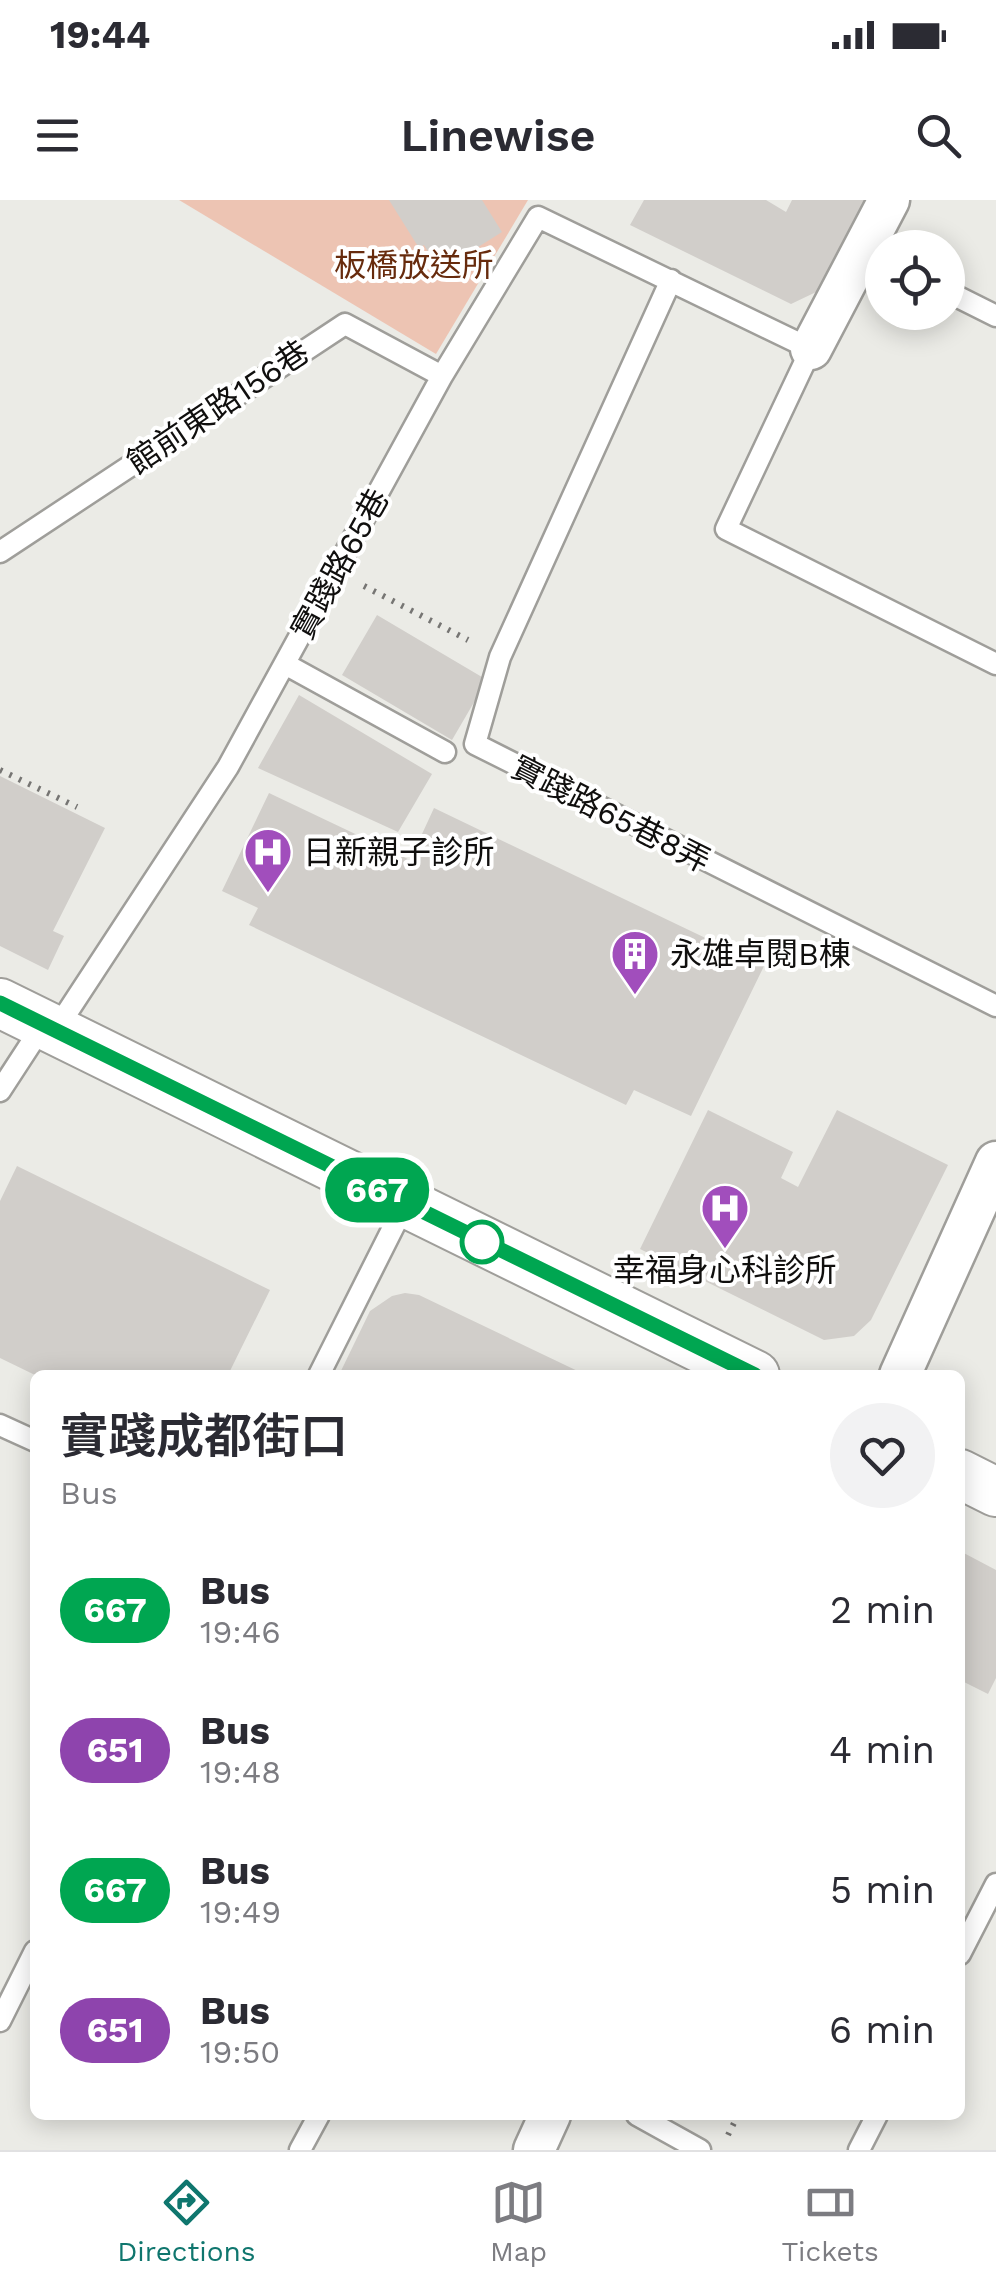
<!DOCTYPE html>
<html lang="en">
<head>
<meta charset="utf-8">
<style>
	:root { --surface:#fff; --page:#f2f2f3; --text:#2b2b33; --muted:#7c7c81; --line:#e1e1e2; --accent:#0f766e }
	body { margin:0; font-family:"Work Sans","Noto Sans TC",sans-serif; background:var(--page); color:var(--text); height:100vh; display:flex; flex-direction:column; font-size:38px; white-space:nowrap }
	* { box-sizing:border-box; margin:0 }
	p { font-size:32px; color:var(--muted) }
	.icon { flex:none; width:55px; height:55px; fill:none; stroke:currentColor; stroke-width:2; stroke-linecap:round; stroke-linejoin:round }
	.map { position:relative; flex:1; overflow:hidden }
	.side { position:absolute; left:30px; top:1170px; width:935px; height:750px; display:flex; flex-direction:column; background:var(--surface); border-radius:15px; box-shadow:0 5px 25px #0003 }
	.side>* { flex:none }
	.badge { padding:0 20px; border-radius:32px; font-size:35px; line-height:65px }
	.buttons { position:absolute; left:865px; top:30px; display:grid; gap:20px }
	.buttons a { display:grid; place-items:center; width:100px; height:100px; border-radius:50%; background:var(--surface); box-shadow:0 5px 25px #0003; font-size:50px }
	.map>.badge { position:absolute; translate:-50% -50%; box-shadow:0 0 0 5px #fff }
	.round { display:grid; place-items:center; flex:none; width:105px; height:105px; border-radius:52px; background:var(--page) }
	.head { display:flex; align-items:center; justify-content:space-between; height:170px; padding:0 30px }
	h1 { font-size:48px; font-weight:600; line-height:75px }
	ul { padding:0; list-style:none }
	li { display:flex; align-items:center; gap:30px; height:140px; padding:0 30px }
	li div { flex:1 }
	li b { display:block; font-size:38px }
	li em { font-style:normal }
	li .badge { min-width:110px; font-weight:700; text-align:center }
	.status { display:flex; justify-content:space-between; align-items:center; height:70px; padding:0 50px; background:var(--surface); direction:ltr }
	.status svg { height:28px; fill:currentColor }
	header { display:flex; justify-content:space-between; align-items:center; height:130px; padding:0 30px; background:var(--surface); font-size:45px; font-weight:600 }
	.menu { display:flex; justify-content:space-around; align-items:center; height:140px; border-top:2px solid var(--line); background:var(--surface); font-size:28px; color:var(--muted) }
	.menu a { display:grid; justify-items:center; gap:5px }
	.menu .selected { color:var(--accent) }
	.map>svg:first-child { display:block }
	.green { fill:#edc4b3 }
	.building { fill:#d1ceca }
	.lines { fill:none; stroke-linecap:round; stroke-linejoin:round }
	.service-casing { stroke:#9f9e9a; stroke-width:25 }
	.minor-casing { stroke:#9f9e9a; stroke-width:45 }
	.tertiary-casing { stroke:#9f9e9a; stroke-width:52 }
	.path { stroke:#767573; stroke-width:6; stroke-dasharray:2.5 8; stroke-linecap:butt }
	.service { stroke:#fff; stroke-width:20 }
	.minor { stroke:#fff; stroke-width:40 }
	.tertiary { stroke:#fff; stroke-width:48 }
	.line-casing { stroke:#fff; stroke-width:22 }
	.line { stroke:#00a651; stroke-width:15 }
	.stop-dot { fill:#fff; stroke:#00a651; stroke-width:5 }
	.labels { text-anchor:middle; stroke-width:8; stroke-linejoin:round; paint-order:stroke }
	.park-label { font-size:32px; fill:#672b0d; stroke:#fff }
	.street-label { font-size:32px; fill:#100f0e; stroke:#fff }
	.poi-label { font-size:32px; fill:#100f0e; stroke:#fff; text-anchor:start }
</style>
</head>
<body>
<div class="status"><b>19:44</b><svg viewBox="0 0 49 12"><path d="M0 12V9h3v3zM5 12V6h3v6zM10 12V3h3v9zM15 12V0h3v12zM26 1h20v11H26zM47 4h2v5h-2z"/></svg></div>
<header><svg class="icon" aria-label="menu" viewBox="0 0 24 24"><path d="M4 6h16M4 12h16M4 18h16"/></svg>Linewise<svg class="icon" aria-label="search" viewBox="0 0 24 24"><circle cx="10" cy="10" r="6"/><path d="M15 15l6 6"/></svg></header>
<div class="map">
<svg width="996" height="1950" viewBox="0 0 996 1950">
	<rect width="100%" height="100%" fill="#ebebe6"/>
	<!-- green -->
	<path class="green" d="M179,0H528L436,154Z"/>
	<!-- building -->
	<path class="building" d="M389,0H482L502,32L440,71L424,45L419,48Z
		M644,0H766L786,12L792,0H880L835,83L791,104L630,25Z
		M377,415L487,480L452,540L342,475Z
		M299,495L432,574L398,632L258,568Z
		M0,576L105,628L53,731L64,736L48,770L0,746Z
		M269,593L410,660L434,608L764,766L691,916L634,890L626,905L249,725L258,708L222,691Z
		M708,910L793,952L781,978L798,987L837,910L948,965L871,1120L854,1136L824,1140L640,1049Z
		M17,966L270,1090L228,1175H35L0,1158V1001Z
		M405,1093L419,1095L586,1175H339L370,1111L392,1096Z
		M960,1351L996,1370V1478L988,1494L960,1480Z"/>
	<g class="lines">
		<!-- service casing -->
		<g class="service-casing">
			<path id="service" d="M671,80L500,457L475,544L996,806
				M948,92L996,116
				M0,352L345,124L442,176
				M285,464L445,552
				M55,831L228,567L442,176L538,17L811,149L726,329L996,464
				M0,891L43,825
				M319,1175L405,1004
				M0,1225L35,1241
				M960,1754L996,1684
				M0,1821L35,1751
				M637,1915L700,1950
				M300,1950L319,1915
				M859,1950L877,1915"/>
		</g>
		<!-- minor casing -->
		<g class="minor-casing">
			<path id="minor" d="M811,149L889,0
				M900,1175L996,962
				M534,1950L550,1915"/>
		</g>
		<!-- tertiary casing -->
		<g class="tertiary-casing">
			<path id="tertiary" d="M0,803L755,1175
				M960,1274L996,1292"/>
		</g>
		<!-- path -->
		<path class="path" d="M364,386L468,440
			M0,570L77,607
			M728,1935L738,1915"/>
		<!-- service -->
		<use href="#service" class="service"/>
		<!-- minor -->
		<use href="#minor" class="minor"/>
		<!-- tertiary -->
		<use href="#tertiary" class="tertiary"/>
	</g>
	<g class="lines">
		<!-- line casing -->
		<g class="line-casing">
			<path id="line" d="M0,803L755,1175"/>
		</g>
		<!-- line -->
		<use href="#line" class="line"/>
	</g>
	<!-- icons -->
	<defs>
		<g id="hospital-pin" transform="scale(2.5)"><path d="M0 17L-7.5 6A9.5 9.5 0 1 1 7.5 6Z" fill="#a14ebc" stroke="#fff"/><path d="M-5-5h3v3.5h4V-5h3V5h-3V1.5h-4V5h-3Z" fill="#fff"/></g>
		<g id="building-pin" transform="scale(2.5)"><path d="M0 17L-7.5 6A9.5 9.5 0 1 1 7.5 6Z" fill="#a14ebc" stroke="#fff"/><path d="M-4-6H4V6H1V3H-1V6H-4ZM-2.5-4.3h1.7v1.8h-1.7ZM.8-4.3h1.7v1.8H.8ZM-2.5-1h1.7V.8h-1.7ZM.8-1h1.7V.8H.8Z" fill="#fff"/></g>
	</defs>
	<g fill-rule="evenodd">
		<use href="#hospital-pin" x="268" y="652"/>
		<use href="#building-pin" x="635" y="754"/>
		<use href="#hospital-pin" x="725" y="1008"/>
	</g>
	<!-- markers -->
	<circle class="stop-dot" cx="482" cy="1042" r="20"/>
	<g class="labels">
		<!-- park labels -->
		<g class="park-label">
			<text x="414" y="76">板橋放送所</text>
		</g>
		<!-- street labels -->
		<g class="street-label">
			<text transform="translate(218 207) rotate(-34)" y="11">館前東路156巷</text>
			<text transform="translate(340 364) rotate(-61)" y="11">實踐路65巷</text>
			<text transform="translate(611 614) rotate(27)" y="11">實踐路65巷8弄</text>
		</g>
		<!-- poi labels -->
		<g class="poi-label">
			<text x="303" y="663">日新親子診所</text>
			<text x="670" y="765">永雄卓閱B棟</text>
			<text x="725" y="1081" text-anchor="middle">幸福身心科診所</text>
		</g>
	</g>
</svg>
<div class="buttons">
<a><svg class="icon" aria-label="locate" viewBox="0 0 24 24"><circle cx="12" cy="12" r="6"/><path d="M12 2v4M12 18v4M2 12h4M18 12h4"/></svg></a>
</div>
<b class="badge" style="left:377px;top:990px;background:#00a651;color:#fff">667</b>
<section class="side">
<div class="head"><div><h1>實踐成都街口</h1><p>Bus</p></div><a class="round"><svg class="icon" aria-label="heart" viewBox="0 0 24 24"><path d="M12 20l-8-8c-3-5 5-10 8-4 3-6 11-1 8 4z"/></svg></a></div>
<ul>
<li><span class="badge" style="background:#00a651;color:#fff">667</span><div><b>Bus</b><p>19:46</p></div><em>2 min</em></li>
<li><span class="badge" style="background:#8e44ad;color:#fff">651</span><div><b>Bus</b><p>19:48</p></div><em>4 min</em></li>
<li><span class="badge" style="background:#00a651;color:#fff">667</span><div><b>Bus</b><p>19:49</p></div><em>5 min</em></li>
<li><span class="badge" style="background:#8e44ad;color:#fff">651</span><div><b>Bus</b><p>19:50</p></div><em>6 min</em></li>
</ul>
</section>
</div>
<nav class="menu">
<a class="selected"><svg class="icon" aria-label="directions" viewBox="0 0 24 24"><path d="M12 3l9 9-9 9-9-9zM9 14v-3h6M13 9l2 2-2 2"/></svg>Directions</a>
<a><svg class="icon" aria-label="map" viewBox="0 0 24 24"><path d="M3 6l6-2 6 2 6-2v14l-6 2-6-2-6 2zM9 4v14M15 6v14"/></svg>Map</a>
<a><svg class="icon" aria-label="tickets" viewBox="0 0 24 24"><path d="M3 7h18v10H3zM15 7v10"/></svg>Tickets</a>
</nav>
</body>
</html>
